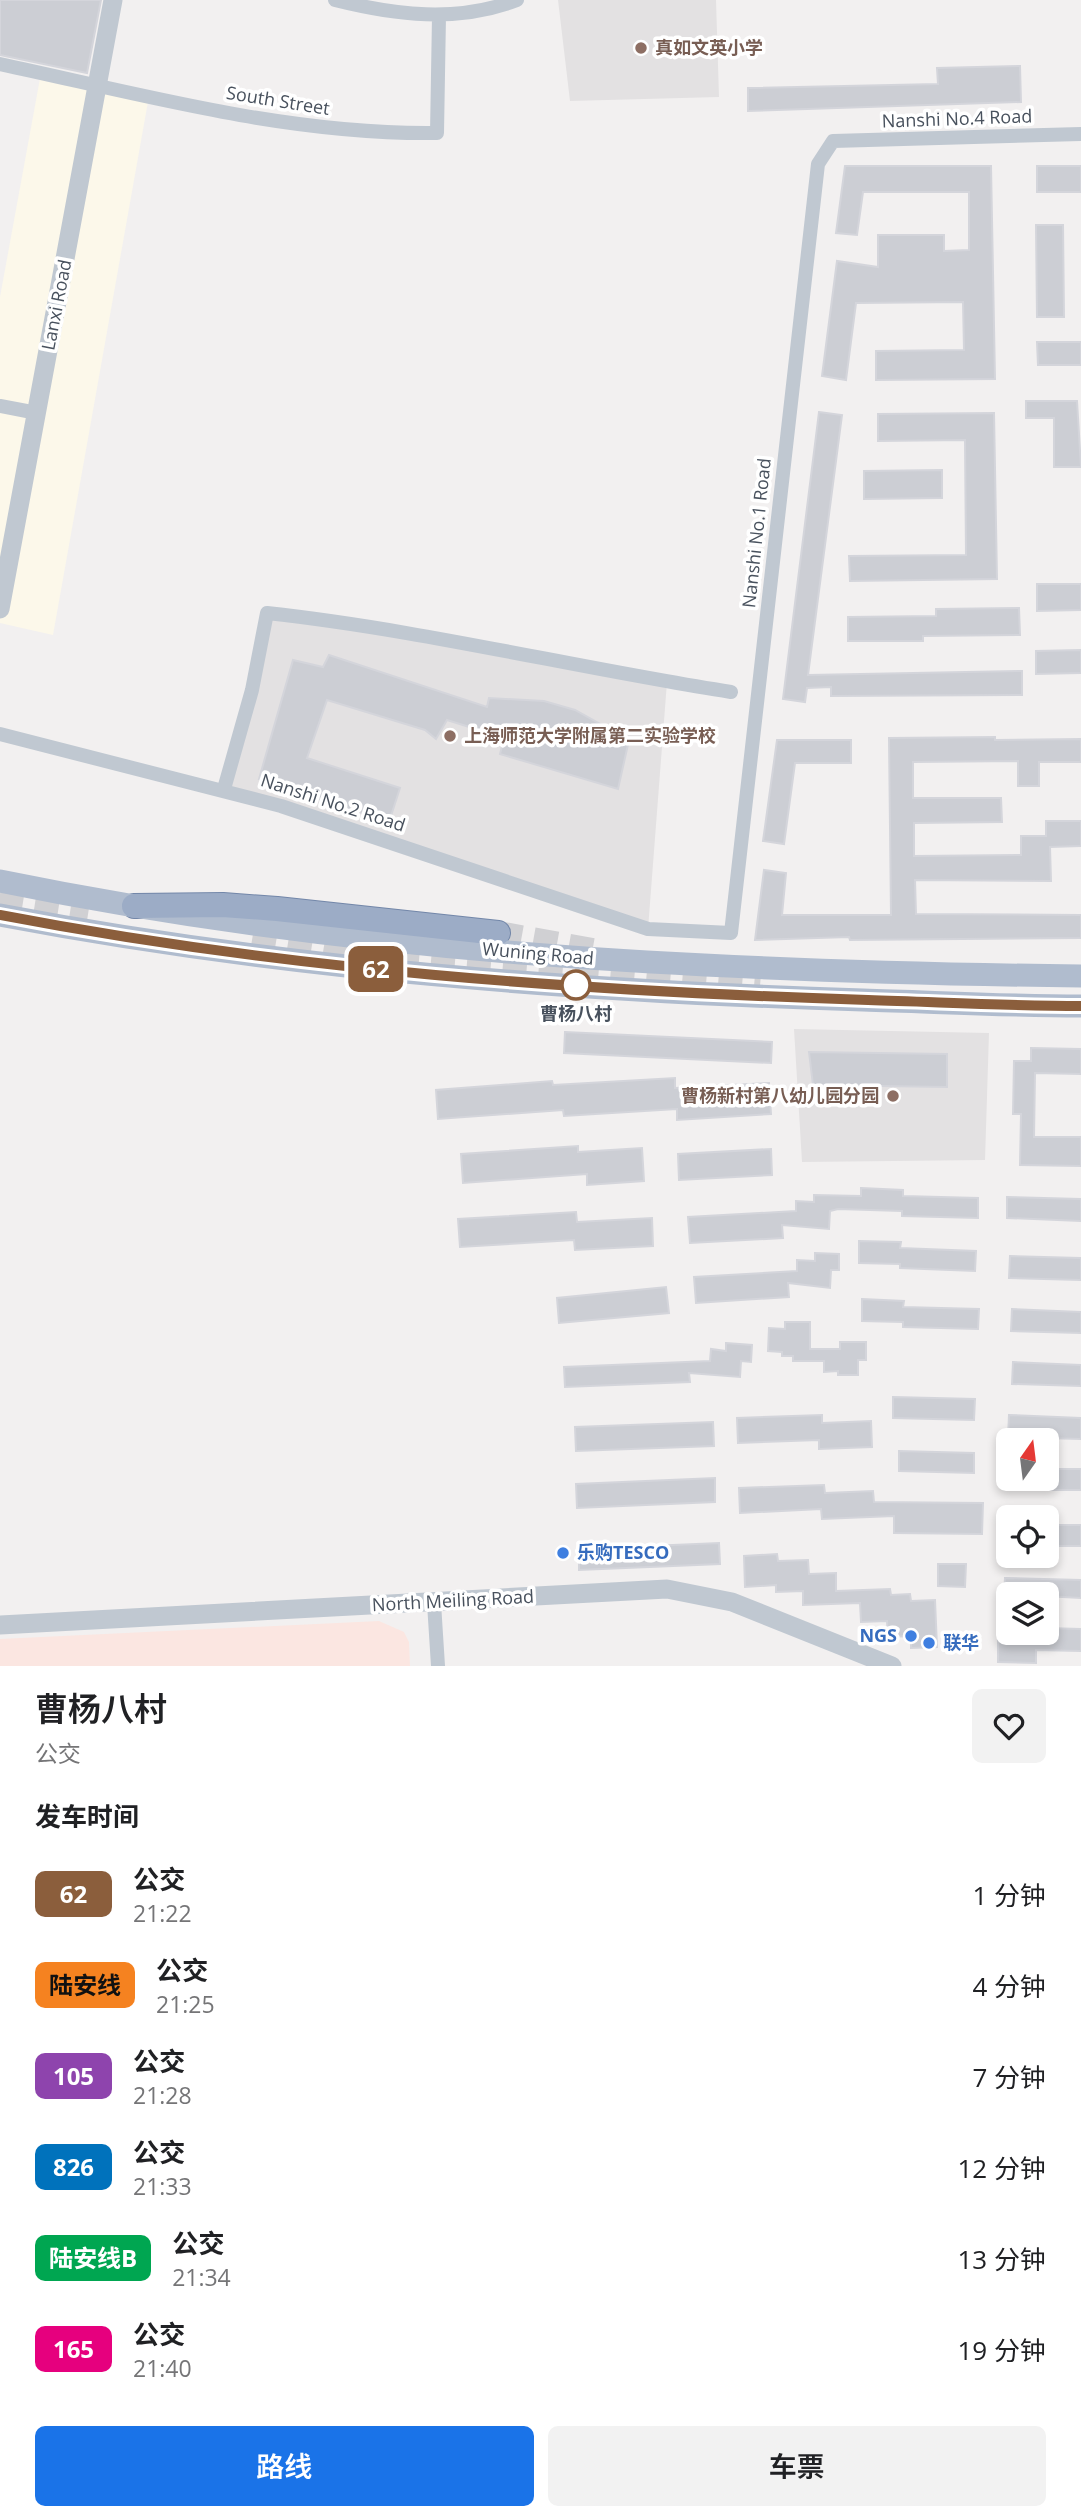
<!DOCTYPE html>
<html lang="zh">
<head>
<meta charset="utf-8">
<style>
	:root { --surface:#fff; --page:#f2f2f2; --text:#202124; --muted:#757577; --accent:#1a73e8 }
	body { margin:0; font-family:"Open Sans","Noto Sans SC",sans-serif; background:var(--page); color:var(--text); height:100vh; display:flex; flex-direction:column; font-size:26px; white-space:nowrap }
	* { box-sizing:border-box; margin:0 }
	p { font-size:23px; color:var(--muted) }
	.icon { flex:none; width:38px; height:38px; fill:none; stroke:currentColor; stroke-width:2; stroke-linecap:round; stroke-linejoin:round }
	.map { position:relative; height:1666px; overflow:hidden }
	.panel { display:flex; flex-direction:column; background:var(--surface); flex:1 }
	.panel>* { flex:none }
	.badge { padding:0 14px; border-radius:10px; font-size:24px; line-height:46px }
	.needle { width:46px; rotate:14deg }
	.fabs { position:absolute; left:996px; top:1428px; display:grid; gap:14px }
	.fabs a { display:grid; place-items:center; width:63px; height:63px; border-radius:10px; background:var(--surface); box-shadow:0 4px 10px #0003; font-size:35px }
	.map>.badge { position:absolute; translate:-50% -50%; box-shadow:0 0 0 4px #fff }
	h2 { padding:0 35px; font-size:26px; line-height:63px }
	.round { display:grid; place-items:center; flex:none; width:74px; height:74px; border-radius:10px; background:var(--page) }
	.head { display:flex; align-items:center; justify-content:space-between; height:119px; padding:0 35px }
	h1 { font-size:33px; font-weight:600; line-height:52px }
	.button { display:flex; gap:14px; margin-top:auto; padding:14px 35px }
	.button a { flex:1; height:80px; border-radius:10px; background:var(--accent); color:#fff; font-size:28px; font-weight:600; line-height:80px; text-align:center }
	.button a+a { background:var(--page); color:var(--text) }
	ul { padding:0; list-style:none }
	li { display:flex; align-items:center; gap:21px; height:91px; padding:0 35px }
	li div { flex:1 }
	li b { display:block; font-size:26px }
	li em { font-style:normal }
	li .badge { min-width:77px; font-weight:700; text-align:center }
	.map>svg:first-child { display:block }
	.commercial { fill:#fcf8ea }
	.education { fill:#e3e1e2 }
	.medical { fill:#fbe6e1 }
	.building { fill:#ccced4; stroke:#d4d5db; stroke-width:2 }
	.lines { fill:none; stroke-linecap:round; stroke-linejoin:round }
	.trunk-tunnel { stroke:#d0d0d3; stroke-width:24; stroke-dasharray:24 12; stroke-linecap:butt }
	.trunk-casing { stroke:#7387a9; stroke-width:26 }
	.minor { stroke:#c0c8d1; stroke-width:14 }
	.tertiary { stroke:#c0c8d1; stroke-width:19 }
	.primary { stroke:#b0bcce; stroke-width:23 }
	.trunk { stroke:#9cacc6; stroke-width:24 }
	.line-casing { stroke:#fff; stroke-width:16 }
	.line { stroke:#8b5e3c; stroke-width:10 }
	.education-dot { fill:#8d6e63; stroke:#fff; stroke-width:2.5 }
	.stop-dot { fill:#fff; stroke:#8b5e3c; stroke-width:3.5 }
	.shop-dot { fill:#3f7fe0; stroke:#fff; stroke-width:2.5 }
	.labels { text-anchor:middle; stroke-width:7; stroke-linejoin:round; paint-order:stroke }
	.education-label { font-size:18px; font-weight:bold; fill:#785e54; stroke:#fff; text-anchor:start }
	.street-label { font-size:18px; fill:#48515d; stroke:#fff }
	.stop-label { font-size:18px; font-weight:bold; fill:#48515d; stroke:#fff }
	.shop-label { font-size:18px; font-weight:bold; fill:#366cbe; stroke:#fff; text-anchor:start }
</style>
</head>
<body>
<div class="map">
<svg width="1081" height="1666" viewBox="0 0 1081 1666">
	<rect width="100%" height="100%" fill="#f2f0f0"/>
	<!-- commercial -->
	<path class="commercial" d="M41,73L149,96L53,635L0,623V297Z"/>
	<!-- education -->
	<path class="education" d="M558,0H716L719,97L570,101Z
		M267,613L667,682L648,929L224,789Z
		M794,1029L989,1033L985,1160L802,1162Z"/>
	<!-- medical -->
	<path class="medical" d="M379,1621L404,1632L409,1642L410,1666H0V1639Z"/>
	<!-- building -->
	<path class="building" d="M0,0H101L87,73L0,55Z
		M1020,66L1021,102L748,111V88L938,84L937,68Z
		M845,166H991L995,379L876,380V351L964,350L963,302L856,303L846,380L822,376L837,261L878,267V235H944V251L969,250V192H863L857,235L836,233Z
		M1037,166H1081V192H1037Z
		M1036,225H1063L1064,317H1037Z
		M1037,342H1081V365H1038Z
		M1026,401H1077L1081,467H1054V418H1026Z
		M819,412L842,415L808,675L1022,671V695L831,696V687L807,688L805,702L783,699Z
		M994,413L997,579L850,581L849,556L966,555L965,440L878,441V414Z
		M942,470V498L864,499V471Z
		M1037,584H1081V610L1037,611Z
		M1019,608L1020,635L923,636V641H848V617L936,616V609Z
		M1081,650V673L1036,674V651Z
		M329,655L487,707L489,698L544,701L575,710L629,740L618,789L500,754L504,738L447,720L436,739L425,730L327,700L307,758L400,788L389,822L259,779L293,660L323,667Z
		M995,737V740L1081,739V762H1039V786H1018V761L913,762V798H1001L1002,822L914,823V856L1021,855V836H1046V821H1081V846L1050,847L1051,881L915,880L916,914L1081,915V938L850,940L849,937L755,940L764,870L786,873L782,915H891L889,738Z
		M777,740H851V763H795L784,844L763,841Z
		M565,1032L772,1042L771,1063L564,1053Z
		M1031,1048L1081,1049V1074L1035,1073L1034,1137H1081V1166L1020,1165L1021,1114H1013L1014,1061H1031Z
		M809,1052L947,1054V1087L813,1085Z
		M675,1078V1088L769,1083L771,1114L677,1120V1109L564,1116L563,1110L438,1119L436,1090L552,1081L553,1085Z
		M578,1146V1152L642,1148L644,1181L587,1185V1174L463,1183L461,1154Z
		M771,1149L772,1175L679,1180L678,1154Z
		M861,1188L903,1190V1196L978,1198V1218L902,1216V1211L838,1209L830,1211L829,1229L782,1225L783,1238L690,1243L688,1217L796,1211V1201L814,1202V1195L861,1196Z
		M1007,1197L1081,1199V1221L1007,1218Z
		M576,1212L577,1222L652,1218L653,1246L575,1250L574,1240L460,1247L458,1219Z
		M859,1241L901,1242L900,1248L976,1251L975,1271L900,1268V1264L859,1263Z
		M815,1253L839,1254V1270H831L830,1288L788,1283L789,1297L696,1303L694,1277L797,1271V1260L815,1261Z
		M1010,1256L1081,1258V1280L1009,1278Z
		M666,1287L669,1313L559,1323L557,1298Z
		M862,1299L904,1301L903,1307L979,1309L978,1329L903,1327V1322L862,1321Z
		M1012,1309L1081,1312V1333L1011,1331Z
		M785,1322H810V1349H840V1342H866V1360H858V1375H838V1371L824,1372V1361H793V1356H782V1352L768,1351L769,1328L785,1329Z
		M726,1343L752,1345L751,1362L741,1361L740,1377L689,1373L690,1382L565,1387L564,1367L710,1361L711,1349L726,1351Z
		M1013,1362L1081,1365V1386L1012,1384Z
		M893,1397L975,1399L974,1420L893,1418Z
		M822,1415V1423L871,1421L872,1447L819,1449V1440L738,1443L737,1418Z
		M1009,1415L1081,1418V1439L1008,1437Z
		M713,1422L714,1446L576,1451L575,1427Z
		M899,1451L974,1453V1473L899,1471Z
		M1046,1469H1081V1490H1046Z
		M715,1478V1502L577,1508L576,1484Z
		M824,1485L825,1493L873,1491L874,1502L983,1503L982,1534L894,1533V1516L822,1519L821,1509L740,1513L739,1488Z
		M1046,1525H1081V1546H1046Z
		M719,1543L720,1564L579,1570V1549Z
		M777,1554L778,1561L808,1560L809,1574L836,1573V1591L890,1589L891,1595L910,1594L911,1601L935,1600L937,1647L911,1648V1636L888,1637L887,1621L861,1622L860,1603L803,1605V1591L776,1592V1585L745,1587L744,1556Z
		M938,1564H966L965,1587L938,1586Z
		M1005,1578L1081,1580V1598L1004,1594Z
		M1046,1628L1081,1629V1651L1036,1650V1663L998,1662V1633H1046Z"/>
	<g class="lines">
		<!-- trunk-tunnel -->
		<path class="trunk-tunnel" d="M0,894L89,908
			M498,933L604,952
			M253,934L376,954L760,986"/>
		<!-- trunk casing -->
		<g class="trunk-casing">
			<path id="trunk" d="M134,906L223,905L277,909L498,933"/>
		</g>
		<!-- minor -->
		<path class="minor" d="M335,0C395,15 457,23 517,0
			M0,64C145,95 288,135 437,133L439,16
			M0,406L37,413
			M0,734L281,806L648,929L731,933L818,164L833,141L1081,134
			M224,789L252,690L267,613C423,630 576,668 731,692
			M434,1603L438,1666"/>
		<!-- tertiary -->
		<path class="tertiary" d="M0,609L113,0
			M0,1625L667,1589L732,1602L892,1666"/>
		<!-- primary -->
		<path class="primary" d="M0,881C356,954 719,972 1081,976
			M0,915C284,969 574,991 863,1000C935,1002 1008,1006 1081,1006"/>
		<!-- trunk -->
		<use href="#trunk" class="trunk"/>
	</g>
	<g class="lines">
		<!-- line casing -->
		<g class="line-casing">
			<path id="line" d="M0,915C286,970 578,991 868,1000C939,1002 1010,1006 1081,1006"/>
		</g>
		<!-- line -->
		<use href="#line" class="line"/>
	</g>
	<!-- markers -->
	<g class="education-dot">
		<circle cx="641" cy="48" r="7"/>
		<circle cx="450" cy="736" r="7"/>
		<circle cx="893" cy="1096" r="7"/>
	</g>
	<circle class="stop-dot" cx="576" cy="985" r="14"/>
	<g class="shop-dot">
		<circle cx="563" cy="1553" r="7"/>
		<circle cx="911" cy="1636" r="7"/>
		<circle cx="929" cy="1643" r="7"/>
	</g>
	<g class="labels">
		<!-- education labels -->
		<g class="education-label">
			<text x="655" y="54">真如文英小学</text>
			<text x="464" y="742">上海师范大学附属第二实验学校</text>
			<text x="879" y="1102" text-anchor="end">曹杨新村第八幼儿园分园</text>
		</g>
		<!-- street labels -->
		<g class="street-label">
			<text transform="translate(278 101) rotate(9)" y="6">South Street</text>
			<text transform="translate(957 119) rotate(-2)" y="6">Nanshi No.4 Road</text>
			<text transform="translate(57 305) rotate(-79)" y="6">Lanxi Road</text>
			<text transform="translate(757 533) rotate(-84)" y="6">Nanshi No.1 Road</text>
			<text transform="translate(333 803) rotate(18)" y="6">Nanshi No.2 Road</text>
			<text transform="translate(538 954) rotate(5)" y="6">Wuning Road</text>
			<text transform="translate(453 1601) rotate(-3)" y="6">North Meiling Road</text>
		</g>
		<!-- stop labels -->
		<g class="stop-label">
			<text x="576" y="1020">曹杨八村</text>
		</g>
		<!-- shop labels -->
		<g class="shop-label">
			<text x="577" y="1559">乐购TESCO</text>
			<text x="897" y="1642" text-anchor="end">NGS</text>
			<text x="943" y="1649">联华</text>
		</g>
	</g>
</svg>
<div class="fabs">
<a><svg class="needle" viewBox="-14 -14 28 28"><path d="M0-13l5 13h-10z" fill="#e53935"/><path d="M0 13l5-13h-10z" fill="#757577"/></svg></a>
<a><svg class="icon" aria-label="locate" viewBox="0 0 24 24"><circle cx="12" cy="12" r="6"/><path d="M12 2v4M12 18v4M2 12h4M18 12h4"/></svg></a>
<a><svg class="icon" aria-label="layers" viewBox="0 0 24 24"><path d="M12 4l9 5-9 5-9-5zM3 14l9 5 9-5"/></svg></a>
</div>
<b class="badge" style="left:376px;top:969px;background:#8b5e3c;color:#fff">62</b>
</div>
<section class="panel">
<div class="head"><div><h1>曹杨八村</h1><p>公交</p></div><a class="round"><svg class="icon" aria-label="heart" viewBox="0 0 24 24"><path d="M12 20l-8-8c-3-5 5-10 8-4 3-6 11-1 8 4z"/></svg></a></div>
<h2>发车时间</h2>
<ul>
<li><span class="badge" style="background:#8b5e3c;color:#fff">62</span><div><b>公交</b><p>21:22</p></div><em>1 分钟</em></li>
<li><span class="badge" style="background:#f58220;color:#111">陆安线</span><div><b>公交</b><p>21:25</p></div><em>4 分钟</em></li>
<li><span class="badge" style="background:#8e44ad;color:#fff">105</span><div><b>公交</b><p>21:28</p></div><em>7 分钟</em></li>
<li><span class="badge" style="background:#0072bc;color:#fff">826</span><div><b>公交</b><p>21:33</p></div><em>12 分钟</em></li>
<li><span class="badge" style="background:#00a651;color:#fff">陆安线B</span><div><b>公交</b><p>21:34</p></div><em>13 分钟</em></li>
<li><span class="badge" style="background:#e6007e;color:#fff">165</span><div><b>公交</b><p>21:40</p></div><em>19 分钟</em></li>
</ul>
<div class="button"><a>路线</a><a>车票</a></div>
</section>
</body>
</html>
